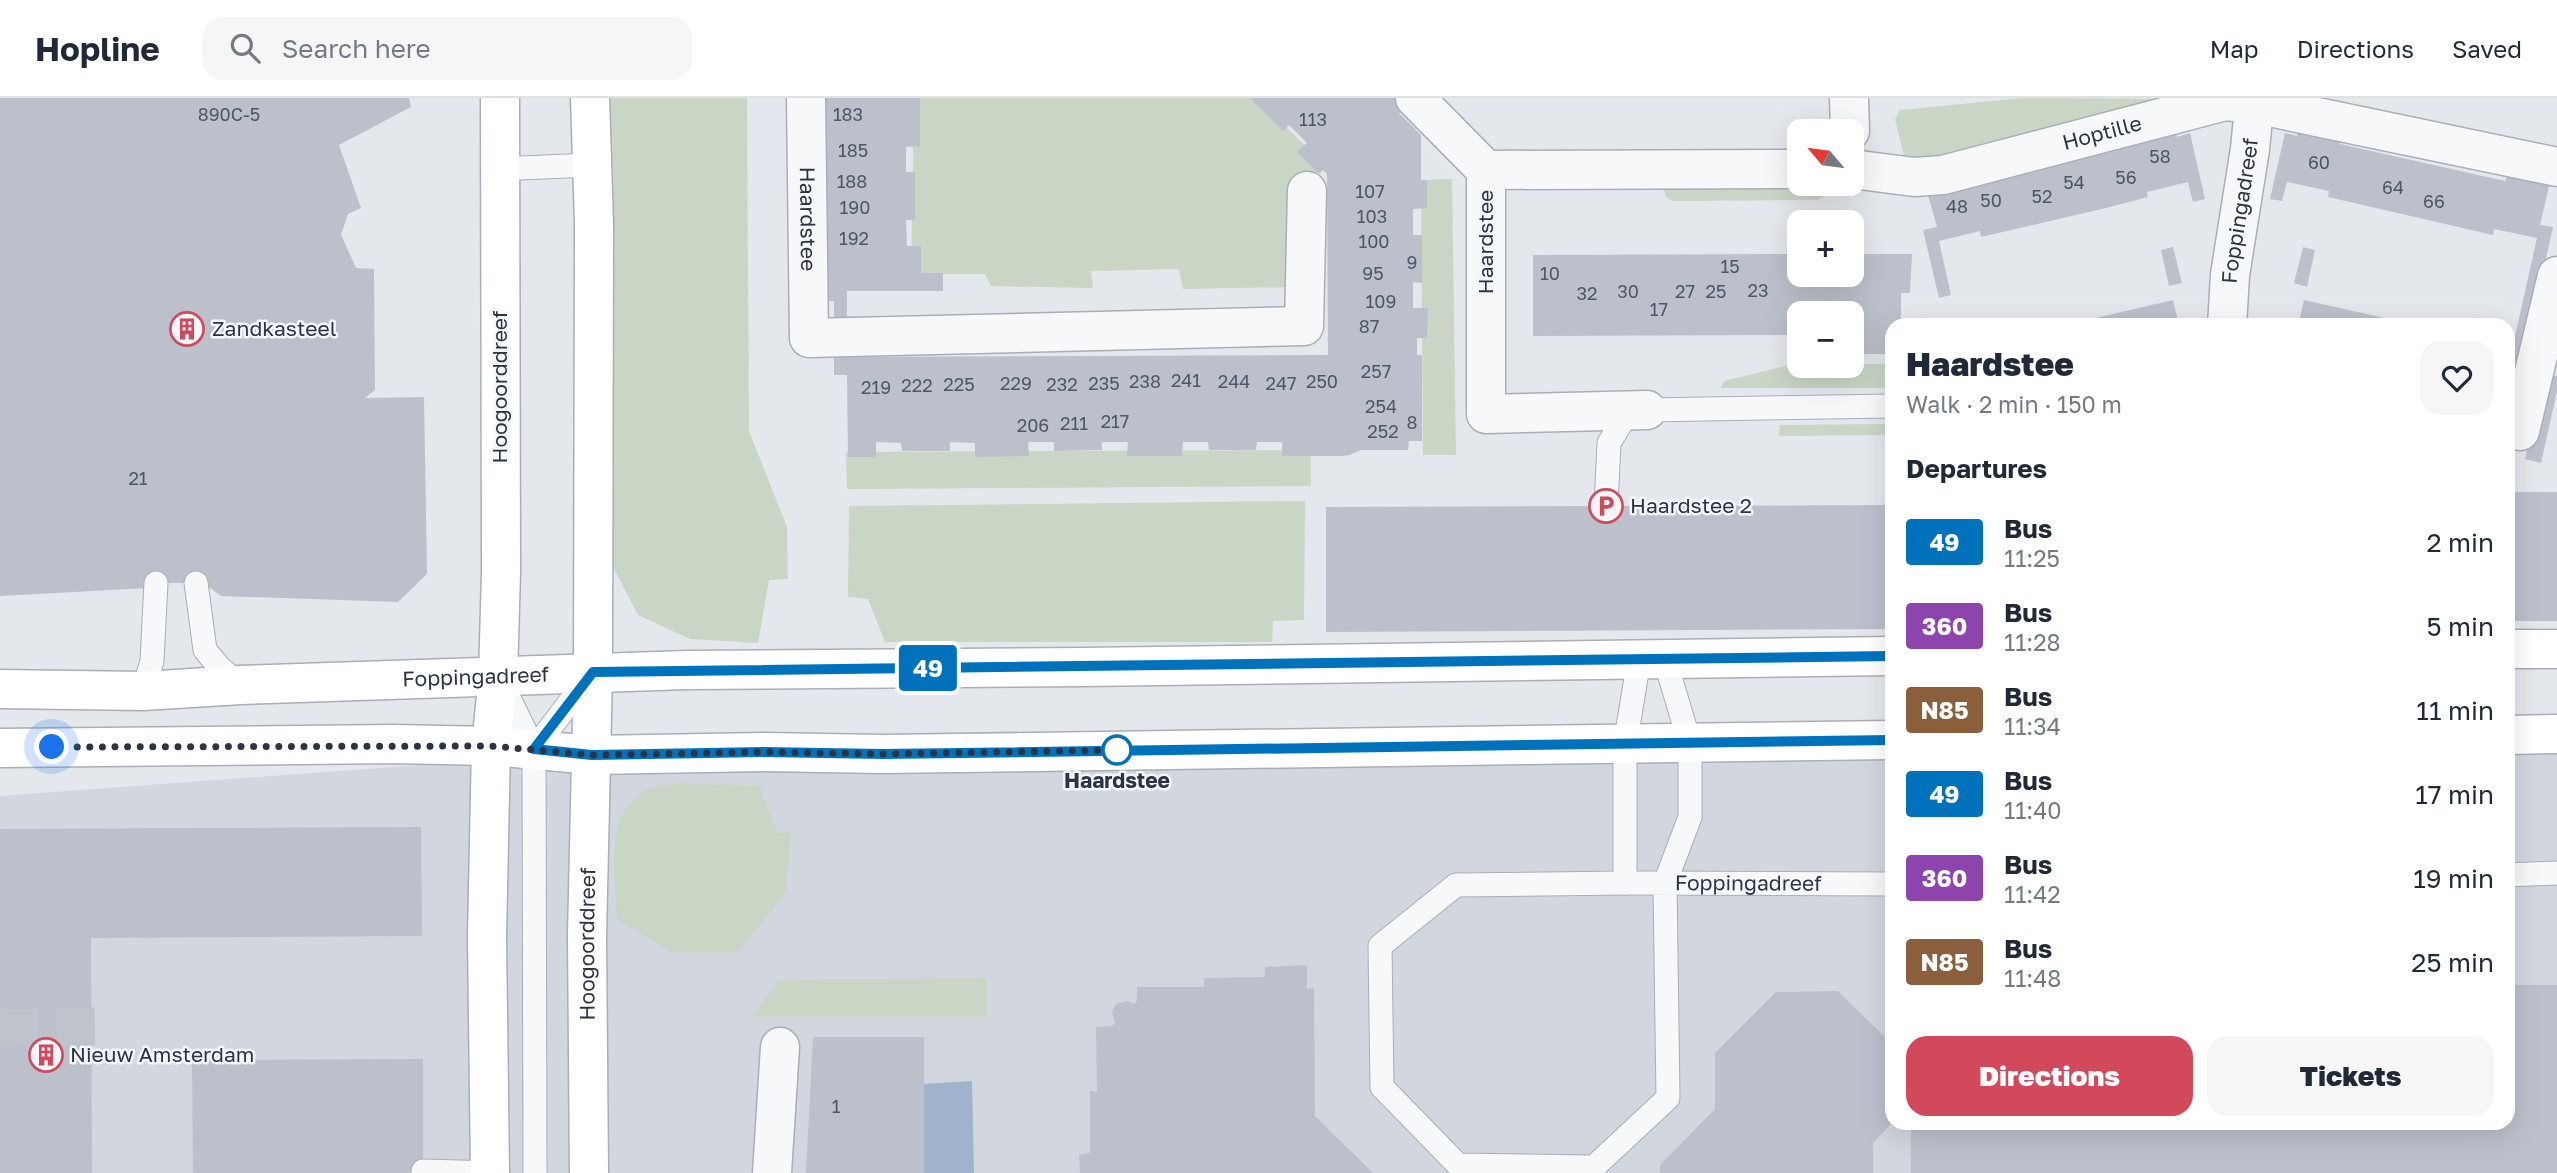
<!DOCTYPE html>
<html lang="en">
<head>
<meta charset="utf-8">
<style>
	:root { --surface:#fff; --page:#f6f6f7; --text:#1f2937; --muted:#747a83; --line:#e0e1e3; --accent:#d1495b }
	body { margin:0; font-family:"Golos Text",sans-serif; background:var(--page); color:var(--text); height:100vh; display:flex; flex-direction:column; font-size:26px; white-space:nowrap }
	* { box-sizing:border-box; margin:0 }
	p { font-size:23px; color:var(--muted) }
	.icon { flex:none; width:38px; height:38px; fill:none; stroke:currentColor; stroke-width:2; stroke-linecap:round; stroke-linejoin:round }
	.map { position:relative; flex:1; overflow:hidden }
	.side { position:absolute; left:1885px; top:220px; width:630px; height:812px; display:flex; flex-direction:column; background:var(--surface); border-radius:21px; box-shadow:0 7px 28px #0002 }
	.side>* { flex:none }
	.badge { padding:0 14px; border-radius:5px; font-size:24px; line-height:46px }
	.needle { width:46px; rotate:299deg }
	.fabs { position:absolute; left:1787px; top:21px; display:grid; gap:14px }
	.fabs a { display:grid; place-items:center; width:77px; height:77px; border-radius:14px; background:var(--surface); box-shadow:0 7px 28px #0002; font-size:35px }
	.you { position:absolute; width:35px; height:35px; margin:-18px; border:5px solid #fff; border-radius:50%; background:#1a73e8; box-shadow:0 0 0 10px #1a73e833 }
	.map>.badge { position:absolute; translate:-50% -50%; box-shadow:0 0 0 4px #fff }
	h2 { padding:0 21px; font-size:26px; line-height:63px }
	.round { display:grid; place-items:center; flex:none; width:74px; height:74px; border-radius:21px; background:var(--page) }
	.head { display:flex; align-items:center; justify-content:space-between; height:119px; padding:0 21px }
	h1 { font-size:33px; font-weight:800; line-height:52px }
	.cta { display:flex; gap:14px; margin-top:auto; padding:14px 21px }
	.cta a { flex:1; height:80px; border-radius:21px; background:var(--accent); color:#fff; font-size:28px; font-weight:800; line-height:80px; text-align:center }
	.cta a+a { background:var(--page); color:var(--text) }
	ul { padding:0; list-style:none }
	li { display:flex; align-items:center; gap:21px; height:84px; padding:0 21px }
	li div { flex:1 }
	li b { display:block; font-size:26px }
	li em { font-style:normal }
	li .badge { min-width:77px; font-weight:700; text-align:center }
	header { display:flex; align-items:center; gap:42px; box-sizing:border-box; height:98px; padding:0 35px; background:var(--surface); border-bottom:2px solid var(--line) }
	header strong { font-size:33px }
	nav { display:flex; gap:38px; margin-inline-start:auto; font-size:24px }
	.search { width:490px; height:63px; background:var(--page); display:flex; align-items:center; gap:18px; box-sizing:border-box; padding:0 24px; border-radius:21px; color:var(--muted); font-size:26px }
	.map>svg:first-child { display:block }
	.built { fill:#d2d6de }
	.green { fill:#c9d6c5 }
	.water { fill:#9fb4cc }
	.building { fill:#bbc0ca }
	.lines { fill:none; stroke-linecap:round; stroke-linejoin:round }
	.street-tunnel { stroke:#bfc3cb; stroke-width:38; stroke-dasharray:38 19; stroke-linecap:butt }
	.lane-casing { stroke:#a9aeb7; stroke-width:25 }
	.street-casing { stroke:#a9aeb7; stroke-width:41 }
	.secondary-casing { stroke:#a9aeb7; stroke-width:41 }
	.lane { stroke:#f7f8fa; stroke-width:23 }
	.street { stroke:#f7f8fa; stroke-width:38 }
	.secondary { stroke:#fff; stroke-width:38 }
	.line-casing { stroke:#fff; stroke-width:16 }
	.line { stroke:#0072bc; stroke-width:10 }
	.walk { stroke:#2b3445; stroke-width:7; stroke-dasharray:0 12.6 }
	.stop-dot { fill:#fff; stroke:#0072bc; stroke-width:3.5 }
	.labels { text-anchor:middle; stroke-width:5; stroke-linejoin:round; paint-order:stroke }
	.number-label { font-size:18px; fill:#4f5766 }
	.street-label { font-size:21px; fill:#2b3445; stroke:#f4f6f9 }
	.poi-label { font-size:21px; fill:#2b3445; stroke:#f4f6f9; text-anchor:start }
	.stop-label { font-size:21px; font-weight:bold; fill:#2b3445; stroke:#f4f6f9 }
</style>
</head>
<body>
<header>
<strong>Hopline</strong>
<div class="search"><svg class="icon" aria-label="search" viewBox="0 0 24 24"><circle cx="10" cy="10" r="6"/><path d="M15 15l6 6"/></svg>Search here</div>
<nav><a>Map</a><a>Directions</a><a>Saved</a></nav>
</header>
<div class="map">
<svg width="2557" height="1075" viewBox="0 0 2557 1075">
	<rect width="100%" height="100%" fill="#e4e7ec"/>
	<!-- built -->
	<path class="built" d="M2508,641H2557V1075H0V698L434,666L1892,649V1026H2508Z"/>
	<!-- green -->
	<path class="green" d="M609,0H747L749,333L787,429L788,481L769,482L758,545L690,541L638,517L610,463Z
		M914,0H1255L1324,65L1293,104L1292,189L1183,191L1179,171L1091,173L1093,190L991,188L985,176H911Z
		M2023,0L2153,1L2151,10L1923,68L1905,62L1895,21L1900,12Z
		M1452,81L1456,357H1423L1421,82Z
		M1823,86L1827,93L1825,98L1818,102L1673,103L1666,99L1664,92L1669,87Z
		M1794,266H1892V290H1721L1724,283Z
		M1892,326V337L1779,338L1780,327Z
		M1311,352V388L847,391L846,354Z
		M1305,403L1304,522L1273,523L1272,544H885L868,501L848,499L849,408Z
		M678,685L761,688L763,699L778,735L791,733L786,794L737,855H673L617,821C616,780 602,716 646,692C654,688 669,687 678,685Z
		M987,880V919H752L779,882Z"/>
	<!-- water -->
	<path class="water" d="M972,983L974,1075H907L906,987Z"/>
	<!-- building -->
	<path class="building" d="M0,0H409L411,9L339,47L361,110L348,116L341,137L356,170L374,171L375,292L365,300L424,299L427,476L398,504L221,498L205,486L196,485H156L148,490L0,498Z
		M820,0H920V48L906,49V74H915V122H906L907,148H921V175H943V193H847V259L1328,257L1327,76L1323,72L1319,76L1297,54L1307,45L1289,27L1283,33L1250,0H1414L1399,15L1421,37V82H1427V110L1413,111V137H1422V185L1413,184V210H1428L1427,240H1417V257H1422V343H1409L1408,352H1361L1350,357L1341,358H1282V344H1257L1256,352H1209L1208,344H1183L1182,358H1127L1128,344H1102V352L1054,353V344H1028L1029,358L975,359V345L950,344V353H902L901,345L876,344V359H848L847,277H834V203H823Z
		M2299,30L2342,40L2340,46L2505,83L2507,78L2549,88L2540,127L2553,129L2521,272L2508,270V255L2511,256L2537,140L2494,131L2493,137L2328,99L2329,93L2287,84L2282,103L2270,101L2285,35L2297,38Z
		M2175,31L2177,39L2190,35L2205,101L2193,104L2188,84L2147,94L2148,99L2106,110L1981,139L1980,133L1939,143L1951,197L1939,200L1923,132L1937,129L1926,90L1971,85L2134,47L2132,41Z
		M2173,149L2182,185L2169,188L2161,152Z
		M2303,149L2315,152L2307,189L2294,185Z
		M1799,156V177H1852V156H1912L1910,195H1901V228H1892V256H1852V215H1799V237L1533,238V157Z
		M2173,202L2179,228H2089L2088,222Z
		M2304,202L2411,226V228H2298Z
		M2544,275L2557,278V293L2541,365L2525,361Z
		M2508,394H2557V523H2508Z
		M1892,407V531L1326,534V409Z
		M421,729L422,838L91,840L92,1075H0V731Z
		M1307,867V891L1314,890L1315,1018L1373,1075H1080L1079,1057L1090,1055V993L1097,994L1096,929L1112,928L1115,925L1112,914L1116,906L1127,903L1134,906L1137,903V889H1204V880L1265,879V869Z
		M2508,887H2557V1075H1911V1026H2508Z
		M1838,893L1892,946V1025L1873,1045V1075H1660V1067L1715,1011V955L1776,894Z
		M813,939H924V1075H806Z
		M423,961V1075H193L192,962Z"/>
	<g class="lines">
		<!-- street-tunnel -->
		<path class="street-tunnel" d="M0,930L106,928"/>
		<!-- lane casing -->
		<g class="lane-casing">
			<g id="lane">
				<path d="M499,71L591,67"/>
				<path d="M1606,408L1609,345L1625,319L1647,312L1892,308"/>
				<path d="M196,485L205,552L220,570L240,587"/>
				<path id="s1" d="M1665,562L1690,646V719L1665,785L1668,1000L1594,1069L1458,1067L1382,989L1380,848L1456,787L1625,785L1892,786"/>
				<path d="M501,584L534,651L535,1075"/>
				<path d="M143,593L152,563L156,485"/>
				<path d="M534,651L592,575"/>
				<path d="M2508,777L2557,775"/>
				<path d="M1625,785V647L1639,562"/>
				<path d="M423,1073L495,1075"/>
			</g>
		</g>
		<!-- street casing -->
		<g class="street-casing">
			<g id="street">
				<path id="s2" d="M806,0L809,240L1304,228L1307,93"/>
				<path d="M1415,0L1486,72V316L1647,312"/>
				<path d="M1849,0L1850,33"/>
				<path id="s3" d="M1852,71L1914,79L1943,77L2225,3L2255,6L2557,69"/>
				<path d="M1486,72L1799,71"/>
				<path id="s4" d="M2227,228L2230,177L2250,51L2255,0"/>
				<path d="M2508,329L2520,333L2557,178"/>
				<path d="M772,1075L780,949"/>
			</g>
		</g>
		<!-- secondary casing -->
		<g class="secondary-casing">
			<g id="secondary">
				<path d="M2508,551H2557"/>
				<path id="s5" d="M0,591L143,593L240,587L687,572L1084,569L1892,558"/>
				<path d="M2508,637L2557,636"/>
				<path d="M0,650L394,646L491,648L592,657L764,654L883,656L1892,642"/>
				<path d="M490,1075L487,839L491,648L498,578L501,475L500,0"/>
				<path id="s6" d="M589,1075L587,838L593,574L594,126L590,0"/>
			</g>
		</g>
		<!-- lane -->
		<use href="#lane" class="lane"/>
		<!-- street -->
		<use href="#street" class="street"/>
		<!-- secondary -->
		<use href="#secondary" class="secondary"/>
	</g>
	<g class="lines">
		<!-- line casing -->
		<g class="line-casing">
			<path id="line" d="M1892,558L593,574L534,651L592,657L764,654L883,656L1892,642"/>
		</g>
		<!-- line -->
		<use href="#line" class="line"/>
		<!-- walk -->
		<path class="walk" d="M52,649L491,648L592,657L764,654L883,656L1124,652H1117"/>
	</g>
	<!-- icons -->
	<defs>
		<g id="building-ring" transform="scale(1.75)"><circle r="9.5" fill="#f4f6f9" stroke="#d1495b" stroke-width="1.5"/><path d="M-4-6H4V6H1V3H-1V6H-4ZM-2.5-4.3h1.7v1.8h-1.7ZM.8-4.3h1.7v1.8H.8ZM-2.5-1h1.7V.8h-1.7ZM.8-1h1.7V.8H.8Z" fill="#d1495b"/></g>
		<g id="parking-ring" transform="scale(1.75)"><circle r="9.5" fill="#f4f6f9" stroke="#d1495b" stroke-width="1.5"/><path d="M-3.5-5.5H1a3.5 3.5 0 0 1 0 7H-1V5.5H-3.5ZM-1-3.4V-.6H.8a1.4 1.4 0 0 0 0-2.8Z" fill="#d1495b"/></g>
	</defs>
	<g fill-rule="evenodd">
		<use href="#building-ring" x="187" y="231"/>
		<use href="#parking-ring" x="1606" y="408"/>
		<use href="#building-ring" x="46" y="957"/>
	</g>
	<!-- markers -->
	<circle class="stop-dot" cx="1117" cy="652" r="14"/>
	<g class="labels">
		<!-- number labels -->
		<g class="number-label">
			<text x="229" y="23">890C-5</text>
			<text x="848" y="23">183</text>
			<text x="1313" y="28">113</text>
			<text x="853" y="59">185</text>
			<text x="2160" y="65">58</text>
			<text x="2319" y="71">60</text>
			<text x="2126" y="86">56</text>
			<text x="852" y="90">188</text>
			<text x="2074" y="91">54</text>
			<text x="2393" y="96">64</text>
			<text x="1370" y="100">107</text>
			<text x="2042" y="105">52</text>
			<text x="1991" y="109">50</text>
			<text x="2434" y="110">66</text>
			<text x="1957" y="115">48</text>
			<text x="855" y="116">190</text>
			<text x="1372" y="125">103</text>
			<text x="854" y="147">192</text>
			<text x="1374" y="150">100</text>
			<text x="1412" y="171">9</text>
			<text x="1730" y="175">15</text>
			<text x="1373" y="182">95</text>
			<text x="1550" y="182">10</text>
			<text x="1758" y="199">23</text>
			<text x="1628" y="200">30</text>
			<text x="1685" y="200">27</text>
			<text x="1716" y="200">25</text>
			<text x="1587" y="202">32</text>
			<text x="1381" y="210">109</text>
			<text x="1659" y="218">17</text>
			<text x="1369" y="235">87</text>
			<text x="1376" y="280">257</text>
			<text x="1186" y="289">241</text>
			<text x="1145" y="290">238</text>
			<text x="1234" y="290">244</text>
			<text x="1322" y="290">250</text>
			<text x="1016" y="292">229</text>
			<text x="1104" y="292">235</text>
			<text x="1281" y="292">247</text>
			<text x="959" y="293">225</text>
			<text x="1062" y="293">232</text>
			<text x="917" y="294">222</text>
			<text x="876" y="296">219</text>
			<text x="1381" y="315">254</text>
			<text x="1115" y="330">217</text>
			<text x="1412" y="331">8</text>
			<text x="1074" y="332">211</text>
			<text x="1033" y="334">206</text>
			<text x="1383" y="340">252</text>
			<text x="138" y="387">21</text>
			<text x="836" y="1015">1</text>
		</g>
		<!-- street labels -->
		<g class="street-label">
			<text dy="7" stroke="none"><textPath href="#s3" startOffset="256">Hoptille</textPath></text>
			<text dy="7" stroke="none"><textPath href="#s4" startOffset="116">Foppingadreef</textPath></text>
			<text dy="7" stroke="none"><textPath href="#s2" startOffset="121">Haardstee</textPath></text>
			<text transform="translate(1486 144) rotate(-90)" y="7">Haardstee</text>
			<text transform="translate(500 289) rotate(-90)" y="7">Hoogoorddreef</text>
			<text dy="7" stroke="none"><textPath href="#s5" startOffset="476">Foppingadreef</textPath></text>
			<text dy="7" stroke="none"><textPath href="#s1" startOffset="1323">Foppingadreef</textPath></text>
			<text dy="7" stroke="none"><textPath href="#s6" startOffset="229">Hoogoorddreef</textPath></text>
		</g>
		<!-- poi labels -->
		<g class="poi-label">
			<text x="212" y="238">Zandkasteel</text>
			<text x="1630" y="415">Haardstee 2</text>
			<text x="70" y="964">Nieuw Amsterdam</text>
		</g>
		<!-- stop labels -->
		<g class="stop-label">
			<text x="1117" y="690">Haardstee</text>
		</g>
	</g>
</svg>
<div class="fabs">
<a><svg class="needle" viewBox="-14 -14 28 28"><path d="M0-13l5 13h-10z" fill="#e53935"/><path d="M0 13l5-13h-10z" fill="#747a83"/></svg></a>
<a>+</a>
<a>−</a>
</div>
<div class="you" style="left:52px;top:649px"></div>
<b class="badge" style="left:928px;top:570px;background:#0072bc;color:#fff">49</b>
<section class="side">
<div class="head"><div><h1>Haardstee</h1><p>Walk · 2 min · 150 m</p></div><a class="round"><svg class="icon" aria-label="heart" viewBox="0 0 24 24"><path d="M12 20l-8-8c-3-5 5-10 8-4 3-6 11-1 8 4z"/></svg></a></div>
<h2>Departures</h2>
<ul>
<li><span class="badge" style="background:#0072bc;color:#fff">49</span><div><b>Bus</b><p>11:25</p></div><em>2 min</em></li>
<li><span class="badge" style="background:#8e44ad;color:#fff">360</span><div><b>Bus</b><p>11:28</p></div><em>5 min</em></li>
<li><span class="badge" style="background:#8b5e3c;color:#fff">N85</span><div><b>Bus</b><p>11:34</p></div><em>11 min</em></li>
<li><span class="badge" style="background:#0072bc;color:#fff">49</span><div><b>Bus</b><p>11:40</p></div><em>17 min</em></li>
<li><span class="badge" style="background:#8e44ad;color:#fff">360</span><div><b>Bus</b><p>11:42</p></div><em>19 min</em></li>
<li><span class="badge" style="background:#8b5e3c;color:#fff">N85</span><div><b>Bus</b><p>11:48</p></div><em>25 min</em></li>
</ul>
<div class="cta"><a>Directions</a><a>Tickets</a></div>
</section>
</div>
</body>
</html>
